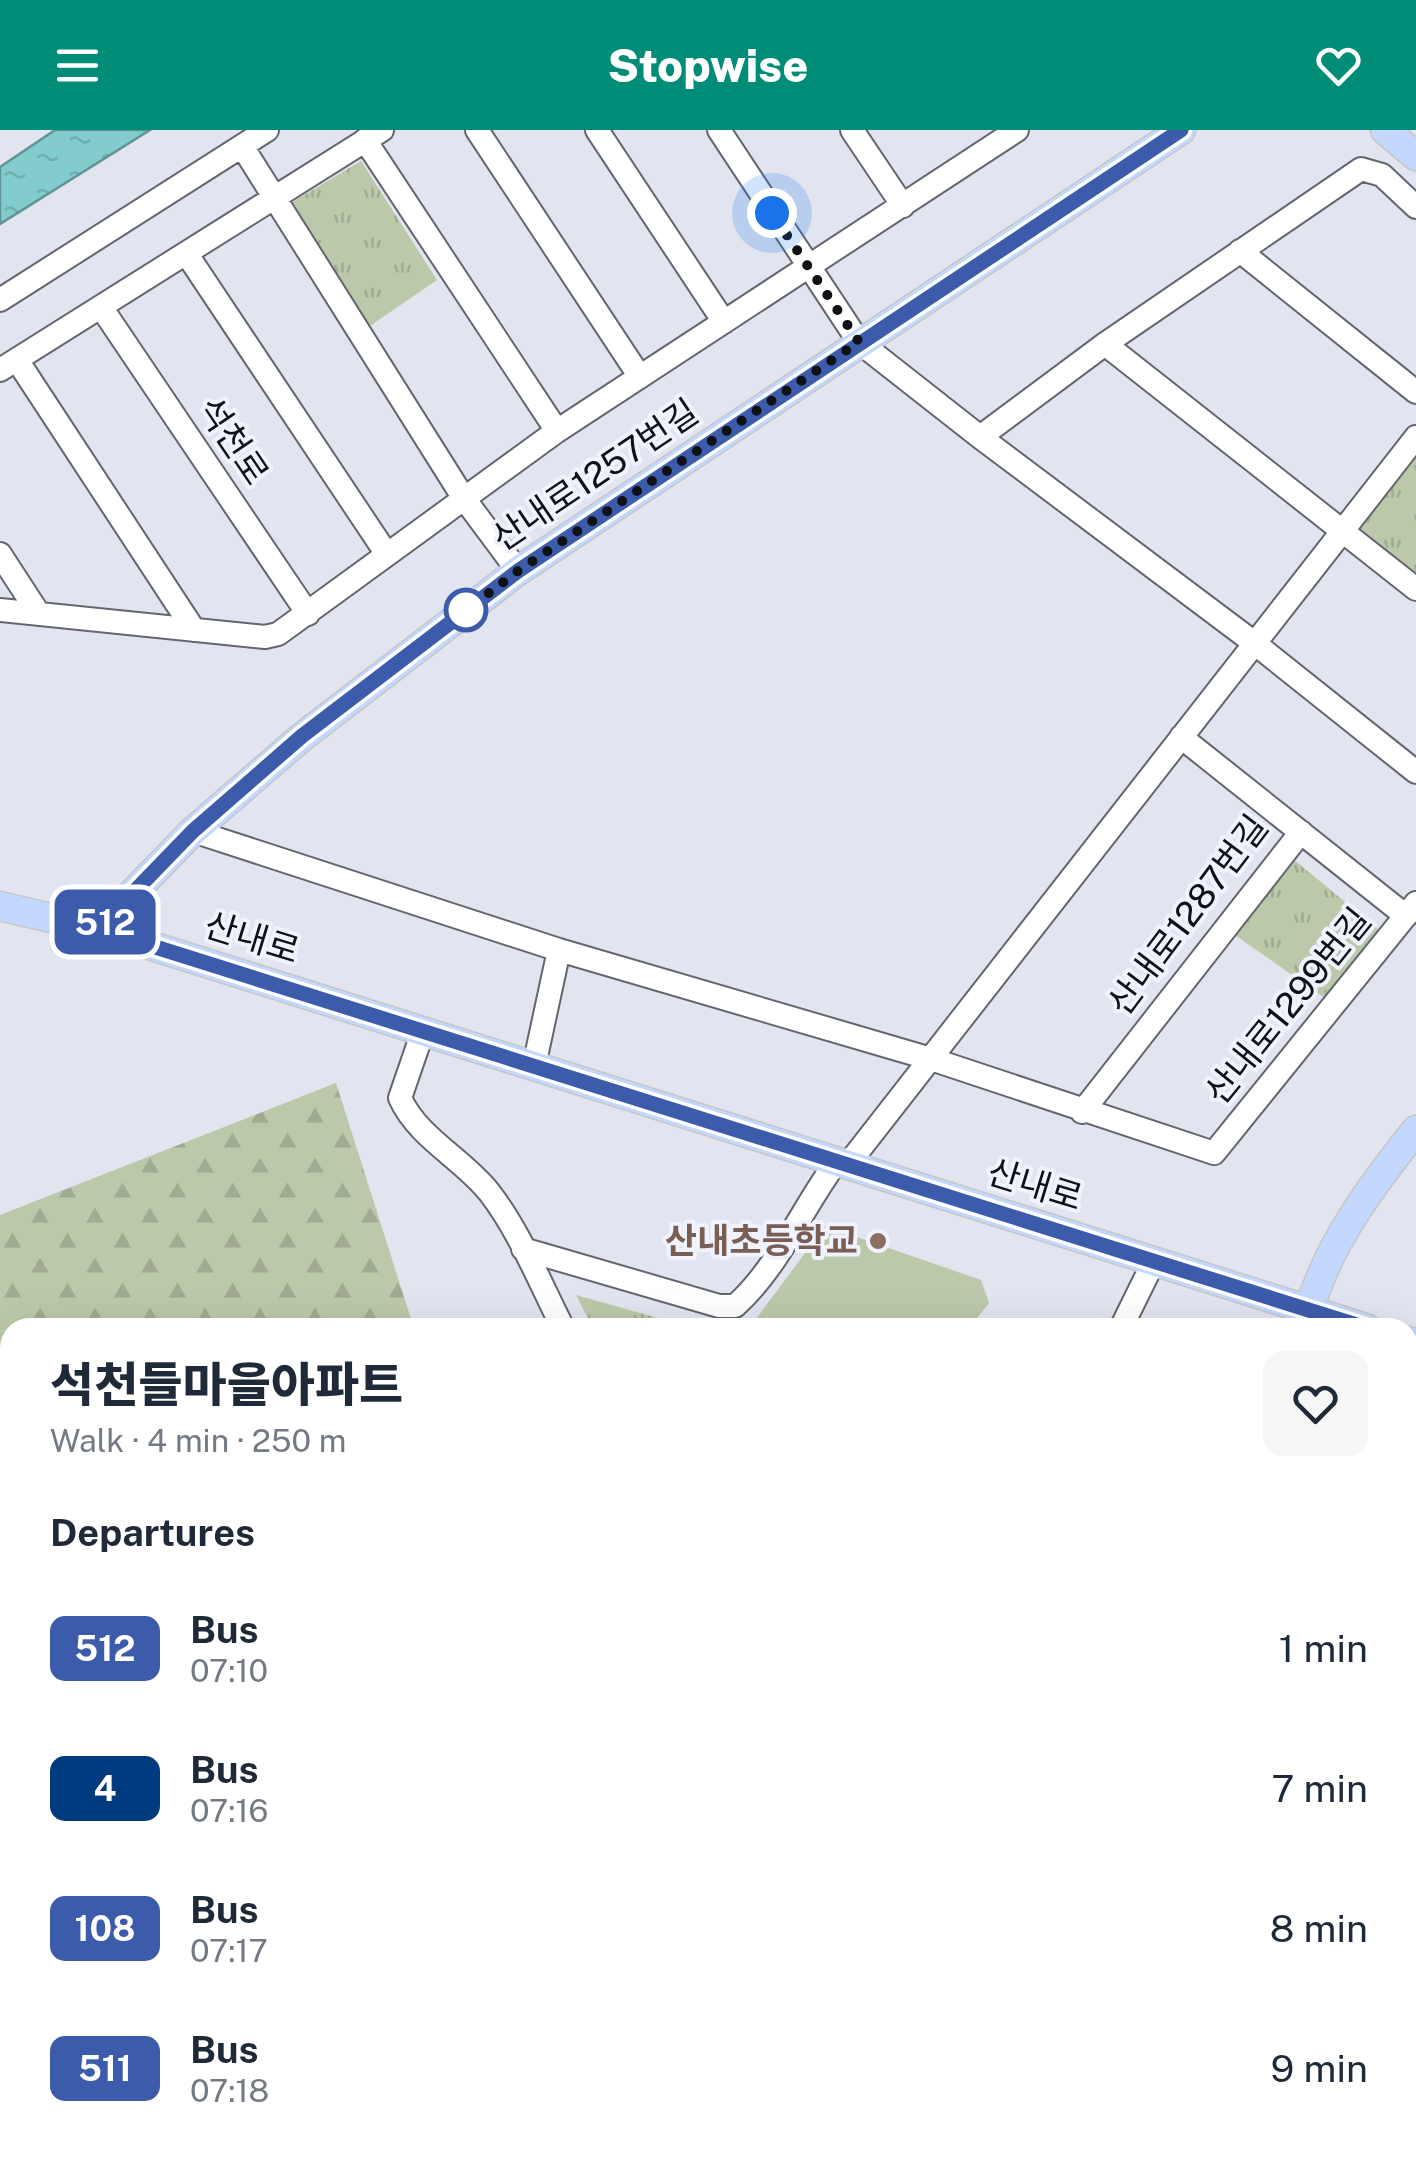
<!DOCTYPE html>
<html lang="en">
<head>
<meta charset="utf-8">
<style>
	:root { --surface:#fff; --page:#f6f6f7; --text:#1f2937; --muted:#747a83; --accent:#008d77 }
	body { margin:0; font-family:"Public Sans","Noto Sans KR",sans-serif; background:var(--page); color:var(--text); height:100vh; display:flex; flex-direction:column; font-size:38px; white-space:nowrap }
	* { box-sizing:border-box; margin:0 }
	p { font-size:32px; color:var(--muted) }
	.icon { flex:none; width:55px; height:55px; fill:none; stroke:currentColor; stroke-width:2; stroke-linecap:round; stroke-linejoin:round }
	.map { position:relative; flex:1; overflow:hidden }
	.side { position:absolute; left:0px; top:1188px; width:1418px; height:842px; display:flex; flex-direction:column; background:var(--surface); border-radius:30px 30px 0 0; box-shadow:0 10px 40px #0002 }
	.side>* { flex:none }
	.badge { padding:0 20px; border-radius:15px; font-size:35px; line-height:65px }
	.you { position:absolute; width:50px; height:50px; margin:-25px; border:8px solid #fff; border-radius:50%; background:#1a73e8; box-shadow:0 0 0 15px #1a73e833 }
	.map>.badge { position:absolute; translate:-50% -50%; box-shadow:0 0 0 5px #fff }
	h2 { padding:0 50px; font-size:38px; line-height:90px }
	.round { display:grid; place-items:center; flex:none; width:105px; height:105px; border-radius:20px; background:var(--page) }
	.summary { display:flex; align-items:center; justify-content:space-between; height:170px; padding:0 50px }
	h1 { font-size:48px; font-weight:800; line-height:75px }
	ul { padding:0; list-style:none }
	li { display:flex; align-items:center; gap:30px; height:140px; padding:0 50px }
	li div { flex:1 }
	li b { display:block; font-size:38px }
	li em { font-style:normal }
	li .badge { min-width:110px; font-weight:700; text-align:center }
	header { display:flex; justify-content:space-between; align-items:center; height:130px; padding:0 50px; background:var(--accent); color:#fff; font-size:45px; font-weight:800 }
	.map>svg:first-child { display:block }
	.forest { fill:url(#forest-firs) }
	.park { fill:url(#park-tufts) }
	.pitch { fill:#bbc8a9 }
	.water { fill:url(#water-ripples); stroke:#609496; stroke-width:2.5 }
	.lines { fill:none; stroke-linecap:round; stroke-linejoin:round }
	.minor-casing { stroke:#63666f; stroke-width:26 }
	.major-casing { stroke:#c6c6c7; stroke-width:31 }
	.minor { stroke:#fff; stroke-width:22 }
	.major { stroke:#c4d8fd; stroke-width:28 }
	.line-casing { stroke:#fff; stroke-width:22 }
	.line { stroke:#3d5bab; stroke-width:15 }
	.walk { stroke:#101115; stroke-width:10; stroke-dasharray:0 18 }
	.stop-dot { fill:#fff; stroke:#3d5bab; stroke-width:5 }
	.education-dot { fill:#8d6e63; stroke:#f0f2fd; stroke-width:4 }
	.labels { text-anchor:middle; stroke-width:8; stroke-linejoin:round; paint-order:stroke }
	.street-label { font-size:35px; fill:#101115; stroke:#f0f2fd }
	.education-label { font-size:35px; font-weight:bold; fill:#785e54; stroke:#f0f2fd; text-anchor:end }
</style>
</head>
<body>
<header><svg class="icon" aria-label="menu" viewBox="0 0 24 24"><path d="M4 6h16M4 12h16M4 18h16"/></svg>Stopwise<svg class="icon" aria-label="heart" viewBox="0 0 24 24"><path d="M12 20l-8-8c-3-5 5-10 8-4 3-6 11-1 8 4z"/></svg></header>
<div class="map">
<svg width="1416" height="2029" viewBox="0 0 1416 2029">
	<defs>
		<pattern id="forest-firs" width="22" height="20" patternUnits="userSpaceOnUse" patternTransform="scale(2.5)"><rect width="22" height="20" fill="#bbc8a9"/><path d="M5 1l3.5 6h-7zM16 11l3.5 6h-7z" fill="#a0ab91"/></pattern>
		<pattern id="park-tufts" width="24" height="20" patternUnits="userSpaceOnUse" patternTransform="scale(2.5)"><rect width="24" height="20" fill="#bbc8a9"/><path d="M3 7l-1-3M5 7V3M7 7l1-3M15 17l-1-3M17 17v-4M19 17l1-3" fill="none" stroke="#a0ab91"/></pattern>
		<pattern id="water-ripples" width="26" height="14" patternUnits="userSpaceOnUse" patternTransform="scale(2.5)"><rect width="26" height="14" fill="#83cccd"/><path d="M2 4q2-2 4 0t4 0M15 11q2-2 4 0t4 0" fill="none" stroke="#70aeaf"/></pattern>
	</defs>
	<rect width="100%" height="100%" fill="#e2e5f0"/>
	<!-- forest -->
	<path class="forest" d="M336,953L412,1192L420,1197L10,1198V2020H254L248,2029H0V1085Z
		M684,2020H1231L1237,2029H674Z"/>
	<!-- park -->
	<path class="park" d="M361,31L437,150L367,198L286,76Z
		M1416,326V454L1354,405Z
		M1293,729L1379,800L1326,869L1235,805Z
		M576,1165L690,1197H592Z"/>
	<!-- pitch -->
	<path class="pitch" d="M825,1096L981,1150L989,1173L970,1197H750Z"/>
	<!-- water -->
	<path class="water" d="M55,0H150L0,94V37Z"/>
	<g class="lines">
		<!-- minor casing -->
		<g class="minor-casing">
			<path id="minor" d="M477,0L640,247
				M597,0L724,192
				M719,0L859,212L980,307L1253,512L1416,642
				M852,0L903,76
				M365,10L557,301
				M242,16L463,367L518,441
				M1240,121L1416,262
				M186,123L386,423
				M0,170L267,0
				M101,177L308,484
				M1105,214L1416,459
				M17,230L194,500
				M0,240L382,0
				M980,307L1105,214L1361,39L1382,45L1416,77
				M0,424L39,484
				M0,480L265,507L278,504L557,301L1017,0
				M1181,607L1406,786
				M193,701L559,820L931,929L1214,1023L1416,773
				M423,901L400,968C418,1008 462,1028 489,1062C520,1102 540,1153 563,1198
				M534,936L559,820
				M1082,982L1301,702
				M523,1119L719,1176H735C778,1138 802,1078 837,1031L849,1033L1416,307
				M1121,1198L1154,1131
				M1291,1198L1309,1180
				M1408,1495L1416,1474
				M1408,1736L1416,1711
				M1408,1923L1416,1925
				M313,2029L319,2020
				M1378,2029L1380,2020"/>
		</g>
		<!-- major casing -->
		<g class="major-casing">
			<path id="major" d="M1385,0L1416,26
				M0,776L98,799L1366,1198
				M98,799L193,701L302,607L518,441L1181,0
				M1309,1180C1329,1112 1373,1054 1416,1000
				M1408,1211L1416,1213"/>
		</g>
		<!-- minor -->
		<use href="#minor" class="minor"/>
		<!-- major -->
		<use href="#major" class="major"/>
	</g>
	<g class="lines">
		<!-- line casing -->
		<g class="line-casing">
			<path id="line" d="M1181,0L518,441L302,606L193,701L98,799L1366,1198"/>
		</g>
		<!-- line -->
		<use href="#line" class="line"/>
		<!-- walk -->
		<path class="walk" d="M466,480L456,488L518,441L859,212L772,83"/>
	</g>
	<!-- markers -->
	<circle class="stop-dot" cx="466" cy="480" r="20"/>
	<circle class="education-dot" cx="878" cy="1111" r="10"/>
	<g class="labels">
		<!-- street labels -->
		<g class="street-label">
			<text transform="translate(233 311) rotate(56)" y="12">석천로</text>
			<text transform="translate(595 345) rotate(-34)" y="12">산내로1257번길</text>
			<text transform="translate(1188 785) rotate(-53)" y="12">산내로1287번길</text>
			<text transform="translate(252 808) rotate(17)" y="12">산내로</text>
			<text transform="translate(1288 876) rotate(-51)" y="12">산내로1299번길</text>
			<text transform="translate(1035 1055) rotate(17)" y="12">산내로</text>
		</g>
		<!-- education labels -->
		<g class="education-label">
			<text x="858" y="1123">산내초등학교</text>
		</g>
	</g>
</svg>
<div class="you" style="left:772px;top:83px"></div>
<b class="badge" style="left:105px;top:792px;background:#3d5bab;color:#fff">512</b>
<section class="side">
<div class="summary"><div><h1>석천들마을아파트</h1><p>Walk · 4 min · 250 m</p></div><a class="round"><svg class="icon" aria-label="heart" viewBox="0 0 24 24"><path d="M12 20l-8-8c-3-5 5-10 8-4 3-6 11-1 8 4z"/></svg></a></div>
<h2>Departures</h2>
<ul>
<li><span class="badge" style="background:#3d5bab;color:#fff">512</span><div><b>Bus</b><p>07:10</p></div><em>1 min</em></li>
<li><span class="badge" style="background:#003b80;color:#fff">4</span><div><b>Bus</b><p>07:16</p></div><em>7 min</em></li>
<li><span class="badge" style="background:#3d5bab;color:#fff">108</span><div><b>Bus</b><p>07:17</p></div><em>8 min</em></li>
<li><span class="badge" style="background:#3d5bab;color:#fff">511</span><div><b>Bus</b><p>07:18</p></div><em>9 min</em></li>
</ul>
</section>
</div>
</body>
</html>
